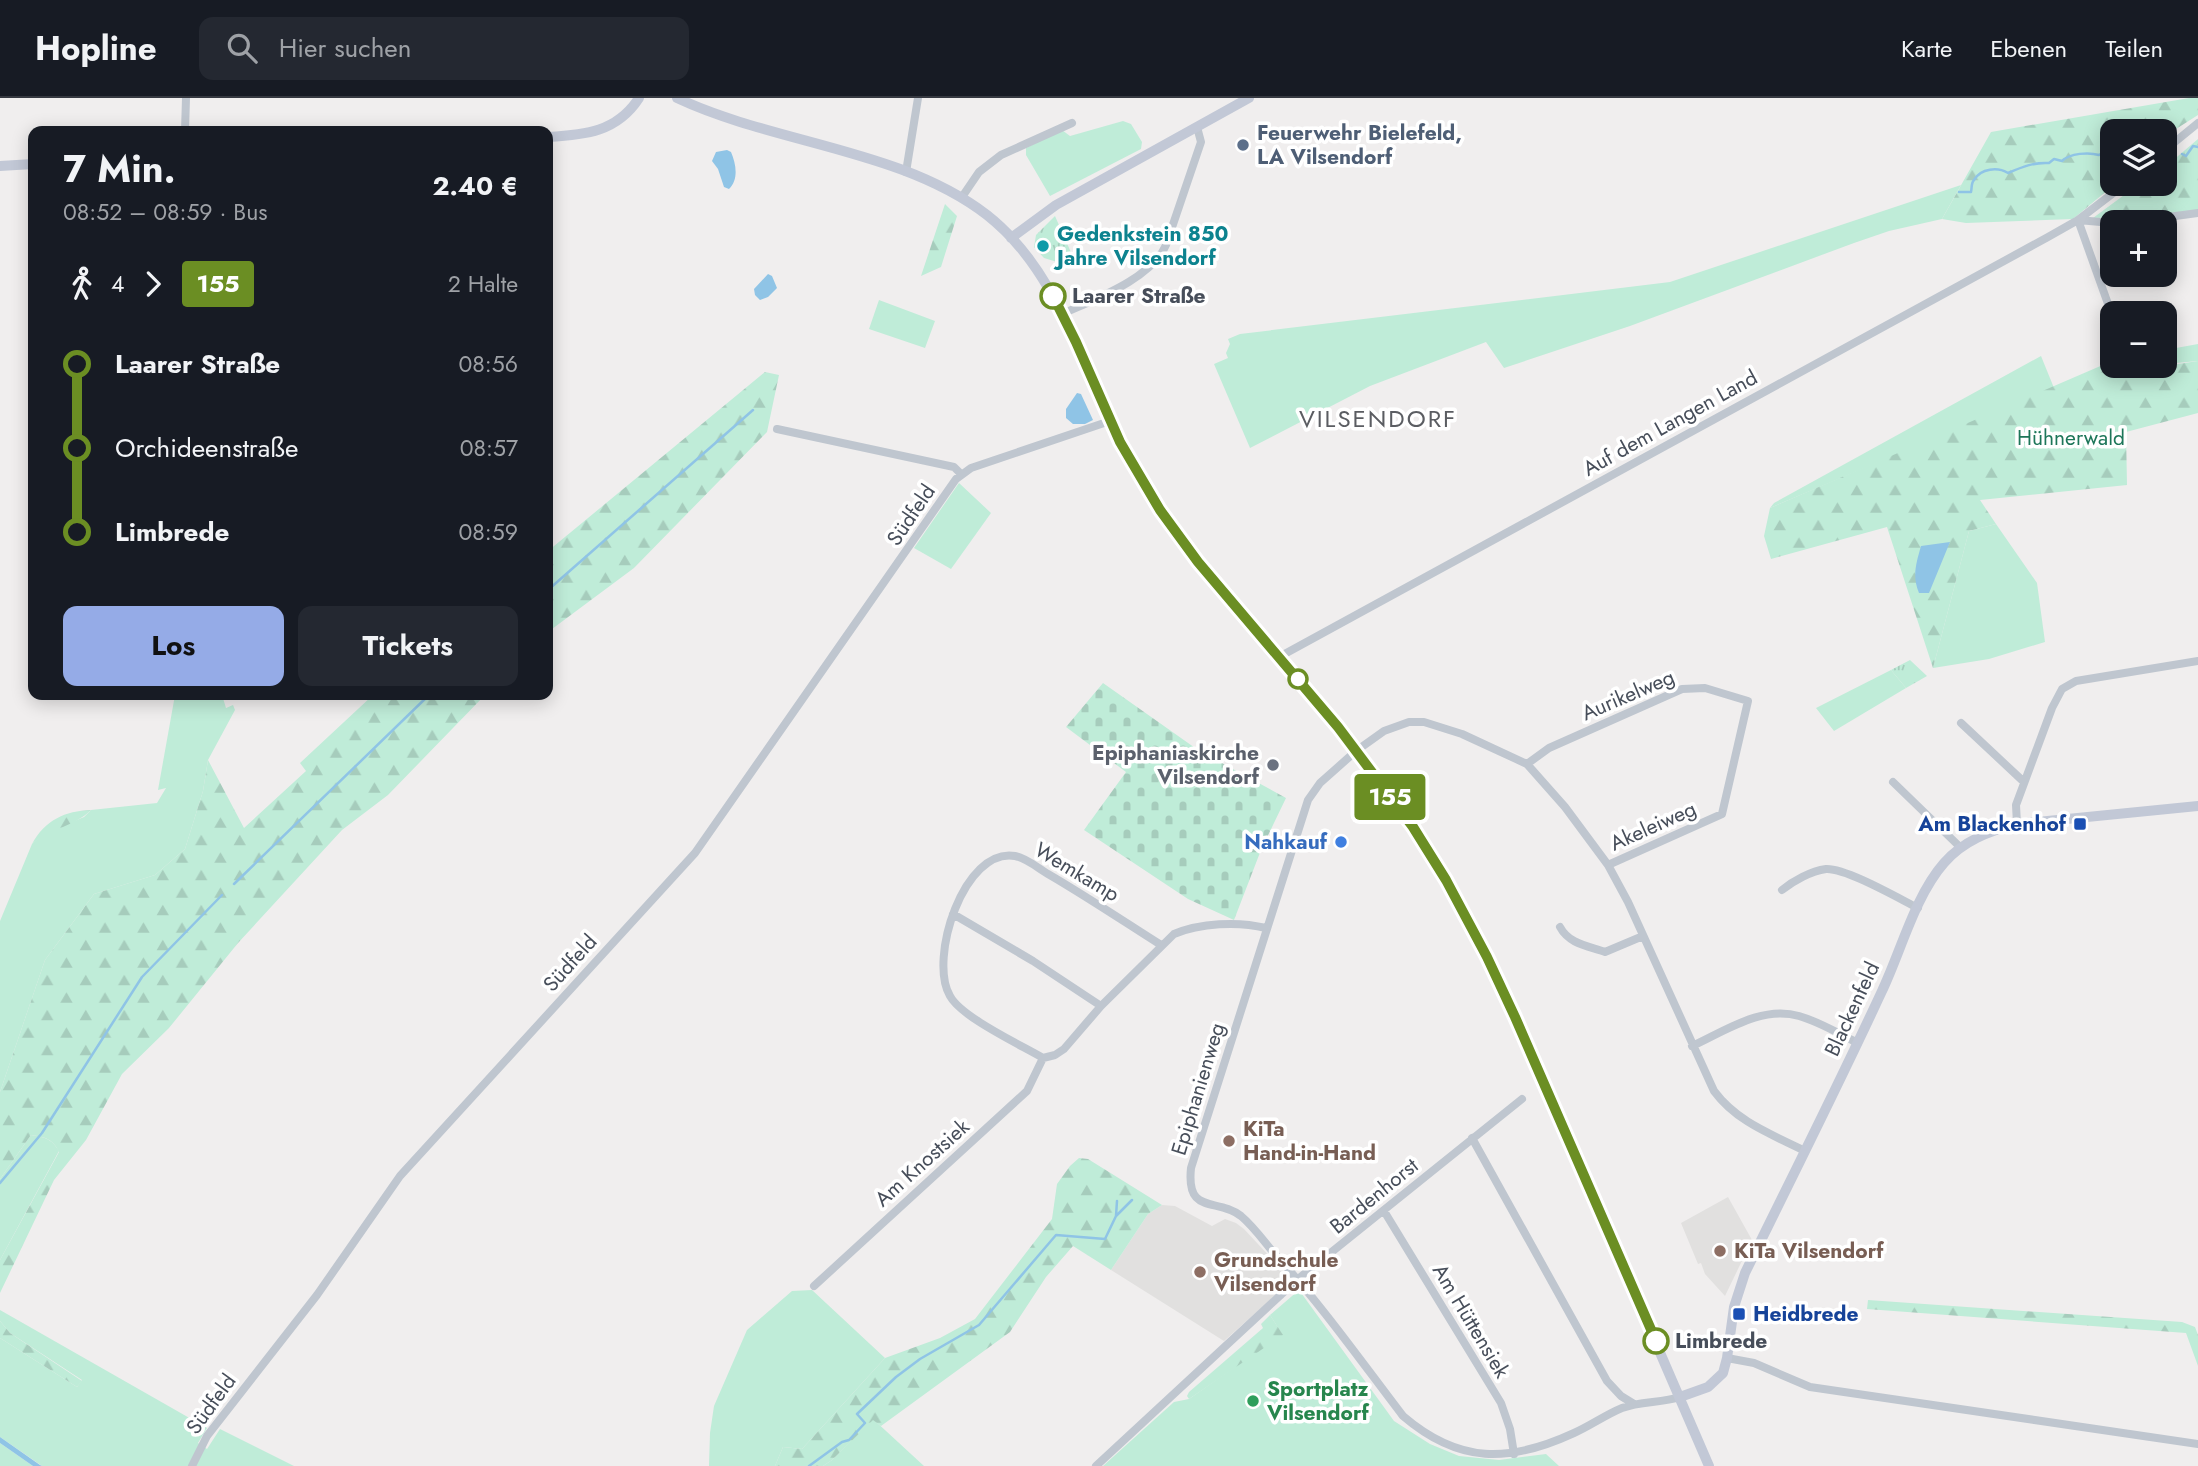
<!DOCTYPE html>
<html lang="de">
<head>
<meta charset="utf-8">
<style>
	:root { --surface:#171b24; --page:#242831; --text:#f1f3f6; --muted:#9ea1a6; --line:#363941; --accent:#95abe7 }
	body { margin:0; font-family:Jost,sans-serif; background:var(--page); color:var(--text); height:100vh; display:flex; flex-direction:column; font-size:26px; white-space:nowrap }
	* { box-sizing:border-box; margin:0 }
	p { font-size:23px; color:var(--muted) }
	.icon { flex:none; width:38px; height:38px; fill:none; stroke:currentColor; stroke-width:2; stroke-linecap:round; stroke-linejoin:round }
	.map { position:relative; flex:1; overflow:hidden }
	.sheet { position:absolute; left:28px; top:28px; width:525px; height:574px; display:flex; flex-direction:column; background:var(--surface); border-radius:14px; box-shadow:0 4px 18px #0003 }
	.sheet>* { flex:none }
	.badge { padding:0 14px; border-radius:5px; font-size:24px; line-height:46px }
	.buttons { position:absolute; left:2100px; top:21px; display:grid; gap:14px }
	.buttons a { display:grid; place-items:center; width:77px; height:77px; border-radius:14px; background:var(--surface); box-shadow:0 4px 18px #0003; font-size:35px }
	.map>.badge { position:absolute; translate:-50% -50%; box-shadow:0 0 0 4px #fff }
	.legs { display:flex; align-items:center; gap:10px; height:77px; padding:0 35px; font-size:23px }
	.legs p { margin-inline-start:auto }
	.summary { display:flex; align-items:center; justify-content:space-between; height:119px; padding:0 35px }
	h1 { font-size:38px; font-weight:700; line-height:52px }
	.cta { display:flex; gap:14px; margin-top:auto; padding:14px 35px }
	.cta a { flex:1; height:80px; border-radius:14px; background:var(--accent); color:#111; font-size:28px; font-weight:700; line-height:80px; text-align:center }
	.cta a+a { background:var(--page); color:var(--text) }
	ul { padding:0 35px; list-style:none }
	li { display:flex; align-items:center; gap:24px; height:84px; font-size:26px }
	li i { display:grid; place-items:center; width:10px; height:100%; margin:0 9px; background:currentColor }
	li i::after { content:''; width:18px; height:18px; margin:-9px; border:5px solid; border-radius:50%; background:var(--surface) }
	li p { margin-inline-start:auto }
	li:first-child i { background:linear-gradient(#0000 50%,currentColor 0) }
	li:last-child i { background:linear-gradient(currentColor 50%,#0000 0) }
	header { display:flex; align-items:center; gap:42px; box-sizing:border-box; height:98px; padding:0 35px; background:var(--surface); border-bottom:2px solid var(--line) }
	header strong { font-size:33px }
	nav { display:flex; gap:38px; margin-inline-start:auto; font-size:24px }
	.search { width:490px; height:63px; background:var(--page); display:flex; align-items:center; gap:18px; box-sizing:border-box; padding:0 24px; border-radius:14px; color:var(--muted); font-size:26px }
	.map>svg:first-child { display:block }
	.education { fill:#e1e0df }
	.grass { fill:#bfecd8 }
	.forest { fill:url(#forest-firs) }
	.cemetery { fill:url(#cemetery-stones) }
	.park { fill:url(#park-tufts) }
	.water { fill:#8fc4e6 }
	.lines { fill:none; stroke-linecap:round; stroke-linejoin:round }
	.stream { stroke:#8fc4e6; stroke-width:2.5 }
	.street { stroke:#bfc6cf; stroke-width:8 }
	.secondary { stroke:#c2c8d6; stroke-width:10 }
	.line-1-casing { stroke:#fff; stroke-width:16 }
	.line-1 { stroke:#6b8e23; stroke-width:10 }
	.service-dot { fill:#5c6f8a; stroke:#fff; stroke-width:2.5 }
	.culture-dot { fill:#0f9aa8; stroke:#fff; stroke-width:2.5 }
	.stop-1-dot { fill:#fff; stroke:#6b8e23; stroke-width:3.5 }
	.worship-dot { fill:#6b7280; stroke:#fff; stroke-width:2.5 }
	.transit-dot { fill:#1a4fb4; stroke:#fff; stroke-width:2.5 }
	.shop-dot { fill:#3f7fe0; stroke:#fff; stroke-width:2.5 }
	.education-dot { fill:#8d6e63; stroke:#fff; stroke-width:2.5 }
	.leisure-dot { fill:#2e9e5b; stroke:#fff; stroke-width:2.5 }
	.labels { text-anchor:middle; stroke-width:7; stroke-linejoin:round; paint-order:stroke }
	.service-label { font-size:21px; font-weight:bold; fill:#4e5e75; stroke:#fff; text-anchor:start }
	.culture-label { font-size:21px; font-weight:bold; fill:#0d838f; stroke:#fff; text-anchor:start }
	.stop-label { font-size:21px; font-weight:bold; fill:#474e5a; stroke:#fff; text-anchor:start }
	.street-label { font-size:21px; fill:#474e5a; stroke:#fff }
	.park-label { font-size:21px; fill:#1d7659; stroke:#fff }
	.worship-label { font-size:21px; font-weight:bold; fill:#5b616d; stroke:#fff; text-anchor:end }
	.transit-label { font-size:21px; font-weight:bold; fill:#164399; stroke:#fff; text-anchor:end }
	.shop-label { font-size:21px; font-weight:bold; fill:#366cbe; stroke:#fff; text-anchor:end }
	.education-label { font-size:21px; font-weight:bold; fill:#785e54; stroke:#fff; text-anchor:start }
	.leisure-label { font-size:21px; font-weight:bold; fill:#27864d; stroke:#fff; text-anchor:start }
	.quarter-label { font-size:24px; letter-spacing:2px; fill:#5b5d62; stroke:#fff }
</style>
</head>
<body>
<header>
<strong>Hopline</strong>
<div class="search"><svg class="icon" aria-label="search" viewBox="0 0 24 24"><circle cx="10" cy="10" r="6"/><path d="M15 15l6 6"/></svg>Hier suchen</div>
<nav><a>Karte</a><a>Ebenen</a><a>Teilen</a></nav>
</header>
<div class="map">
<svg width="2198" height="1368" viewBox="0 0 2198 1368">
	<defs>
		<pattern id="forest-firs" width="22" height="20" patternUnits="userSpaceOnUse" patternTransform="scale(1.75)"><rect width="22" height="20" fill="#bfecd8"/><path d="M5 1l3.5 6h-7zM16 11l3.5 6h-7z" fill="#a6ccbc"/></pattern>
		<pattern id="cemetery-stones" width="16" height="16" patternUnits="userSpaceOnUse" patternTransform="scale(1.75)"><rect width="16" height="16" fill="#bfecd8"/><path d="M2 7V4a2 2 0 0 1 4 0v3zM10 15v-3a2 2 0 0 1 4 0v3z" fill="#a6ccbc"/></pattern>
		<pattern id="park-tufts" width="24" height="20" patternUnits="userSpaceOnUse" patternTransform="scale(1.75)"><rect width="24" height="20" fill="#bfecd8"/><path d="M3 7l-1-3M5 7V3M7 7l1-3M15 17l-1-3M17 17v-4M19 17l1-3" fill="none" stroke="#a6ccbc"/></pattern>
	</defs>
	<rect width="100%" height="100%" fill="#f0eeee"/>
	<!-- education -->
	<path class="education" d="M1728,1099L1752,1142L1725,1198L1705,1176L1701,1165L1698,1166L1681,1125Z
		M1162,1107L1175,1108L1212,1128L1225,1121L1236,1125L1244,1131L1287,1177V1187L1224,1243L1111,1172L1148,1116Z"/>
	<!-- grass -->
	<path class="grass" d="M1123,23L1131,26L1142,44L1141,51L1050,98L1026,57V50L1062,32L1070,38Z
		M1961,87L1942,121L1889,133L1854,145L1630,228L1504,270L1486,244L1370,288L1250,350L1214,266L1228,260L1226,255L1230,246L1228,241L1240,236L1670,184Z
		M879,202L935,223L925,250L869,231Z
		M2198,246V263L2165,266V252Z
		M2041,258L2054,290L1770,410L1774,405Z
		M959,385L991,415L951,471L914,450Z
		M1996,426L2037,485L2045,544L1989,561L1933,570L1969,433Z
		M1891,572L1906,590L1834,633L1816,610Z
		M175,597H222L226,610L233,607L235,612L208,662L203,693L185,751L155,777L94,796L45,862L0,994V823L32,746L43,736L84,719L91,712L157,705L166,690L158,692Z
		M31,1037C45,1039 52,1041 59,1053L0,1162V1081Z
		M812,1192L885,1260L802,1351L783,1349L775,1368H709L710,1335L714,1308L747,1232L792,1193Z
		M1299,1192L1394,1323L1430,1346L1459,1358L1499,1362L1546,1356L1559,1368H1103L1174,1304L1189,1301L1282,1236L1270,1217Z
		M0,1212L207,1330L198,1345L207,1351L220,1331L294,1368H42L0,1339V1240L77,1289L82,1282L10,1235L0,1223Z
		M873,1321L924,1368H823L832,1362Z
		M0,1345L33,1368H0Z"/>
	<!-- forest -->
	<path class="forest" d="M2189,0H2198V17L2165,38V33H2112V86H2115L2073,121L1966,125L1942,121L1991,34Z
		M2198,41V112L2161,118L2093,120L2139,86H2165V66L2171,64Z
		M945,106L957,118L941,169L921,178Z
		M2112,263V268H2165L2198,263V315L2126,334L2127,387L1980,402L1996,426L1969,433L1933,570L1887,429L1771,461L1764,438L1770,410Z
		M765,274L779,277L767,334L634,470L548,534V453Z
		M373,597H485L388,697L342,732L238,845L169,930L122,976L86,1042L54,1082L0,1195V1162L59,1054C53,1041 45,1039 31,1037L0,1081V994L45,862L94,796L155,777L185,751L203,693L208,662L244,730L306,673L300,665Z
		M91,712C74,729 50,730 32,746C45,722 65,713 91,712Z
		M1079,1060L1088,1061L1162,1107L1148,1116L1111,1172L1073,1148L1046,1179L1010,1234L881,1328L873,1322L832,1362L823,1368H775L783,1349L802,1351L885,1260L940,1240L975,1221L1052,1121L1057,1086L1070,1068Z
		M1868,1202L2182,1224L2195,1229L2198,1237V1268L2186,1235L1867,1211Z
		M1270,1217L1283,1237L1189,1301L1187,1298L1189,1294L1263,1230L1261,1226Z
		M0,1223L10,1235L82,1283L77,1289L0,1240Z"/>
	<!-- cemetery -->
	<path class="cemetery" d="M1103,585L1198,652L1286,700L1261,752L1234,822L1188,801L1084,732L1126,674L1066,629Z"/>
	<!-- park -->
	<path class="park" d="M1055,118L1073,159L1065,160L1067,167L1044,160L1034,149L1036,137Z
		M1910,562L1927,578L1906,590L1891,572Z"/>
	<!-- water -->
	<path class="water" d="M727,52L731,54C736,66 739,81 729,91L724,89L718,71L712,63L716,54Z
		M768,176L772,178L777,190L768,199L760,202L755,197L754,191Z
		M1077,295L1081,296L1093,322L1085,326H1073L1066,320V311Z
		M1950,444L1929,495H1919C1912,478 1916,466 1921,448Z
		M0,1339L40,1367L42,1368H33L0,1345Z"/>
	<g class="lines">
		<!-- stream -->
		<path class="stream" d="M2182,56L2186,58L2193,48L2198,49
			M1959,94H1971C1972,90 1971,85 1974,82C1981,70 1998,69 2008,75C2022,69 2034,64 2049,65L2054,61L2062,63C2070,55 2089,54 2099,57L2112,49
			M548,492L753,312
			M234,786L429,597
			M0,1085L42,1035L142,879L222,797
			M1116,1118L1132,1102
			M809,1368L842,1344L849,1342L865,1325L857,1316L896,1279L920,1261L979,1227L1056,1137L1105,1141L1116,1118L1117,1103"/>
		<!-- street -->
		<path class="street" d="M185,33L186,0
			M2165,52L2198,25
			M906,74L918,0
			M962,99L979,74L1001,57L1072,25
			M2078,122L2112,217
			M2078,122L2112,125
			M2131,124L2198,115
			M1062,216C1095,201 1151,181 1166,147L1201,44L1197,29
			M777,331L954,369L961,376
			M1279,559L2048,139L2078,122L2125,86
			M1961,625L2024,684
			M1527,666L1549,650L1682,591L1705,590L1748,603L1722,716L1608,767
			M1893,684L1960,749
			M2017,726L2016,707L2052,610L2062,591L2076,583L2198,563
			M1782,792C1793,783 1811,773 1826,771C1846,770 1898,800 1918,810
			M953,816L1033,863L1101,908
			M1560,829C1569,846 1588,848 1605,854L1643,838
			M1161,847C1123,823 1086,798 1048,776C1038,770 1026,760 1015,758C964,749 928,861 950,898C961,919 1021,947 1043,960L1055,957L1064,951L1101,908L1174,836C1200,825 1238,823 1266,830
			M1692,948C1725,933 1762,907 1799,918C1820,924 1839,936 1858,945
			M1472,1040L1607,1283L1621,1298L1634,1306
			M1384,1113L1501,1305L1510,1331L1514,1356
			M814,1188L1027,993L1043,960
			M1727,1260L1754,1265L1810,1289L2198,1346
			M1680,1299C1661,1305 1640,1303 1622,1310C1605,1317 1590,1328 1574,1335C1509,1365 1459,1366 1403,1318C1361,1263 1320,1205 1273,1154C1263,1142 1253,1128 1241,1118C1217,1099 1186,1118 1191,1070L1308,702L1320,685L1356,653L1384,633L1409,624H1424L1462,636L1527,666L1565,709L1608,767L1628,804L1714,993C1737,1024 1771,1036 1805,1053
			M192,1368L207,1338L317,1197L400,1078L695,755L956,381L971,370L1110,323
			M1096,1368L1298,1181L1522,1001"/>
		<!-- secondary -->
		<path class="secondary" d="M677,0C775,46 902,51 987,117C1052,168 1076,250 1109,322C1124,354 1141,384 1160,413C1212,491 1281,557 1339,630C1371,671 1403,713 1431,757C1463,808 1489,864 1515,919L1709,1368
			M548,39C585,37 617,34 639,0
			M0,68L33,66
			M1011,140L1056,107L1249,0
			M1680,1299L1708,1289L1723,1275L1727,1260L1734,1209L1745,1175C1791,1081 1838,988 1882,893C1901,853 1915,798 1944,765C1963,743 1989,733 2017,726L2198,708"/>
	</g>
	<g class="lines">
		<!-- line-1 casing -->
		<g class="line-1-casing">
			<path id="line-1" d="M1053,198L1076,244L1120,344L1160,412L1198,464L1338,629L1413,729L1446,782L1487,859L1515,919L1656,1243"/>
		</g>
		<!-- line-1 -->
		<use href="#line-1" class="line-1"/>
	</g>
	<!-- markers -->
	<circle class="service-dot" cx="1243" cy="47" r="7"/>
	<circle class="culture-dot" cx="1043" cy="148" r="7"/>
	<g class="stop-1-dot">
		<circle cx="1053" cy="198" r="12"/>
		<circle cx="1298" cy="581" r="9"/>
		<circle cx="1656" cy="1243" r="12"/>
	</g>
	<circle class="worship-dot" cx="1273" cy="667" r="7"/>
	<g class="transit-dot">
		<rect x="2073" y="719" width="14" height="14" rx="3.5"/>
		<rect x="1732" y="1209" width="14" height="14" rx="3.5"/>
	</g>
	<circle class="shop-dot" cx="1341" cy="744" r="7"/>
	<g class="education-dot">
		<circle cx="1229" cy="1043" r="7"/>
		<circle cx="1720" cy="1153" r="7"/>
		<circle cx="1200" cy="1174" r="7"/>
	</g>
	<circle class="leisure-dot" cx="1253" cy="1303" r="7"/>
	<g class="labels">
		<!-- service labels -->
		<g class="service-label">
			<text x="1257" y="42">Feuerwehr Bielefeld,<tspan x="1257" dy="24">LA Vilsendorf</tspan></text>
		</g>
		<!-- culture labels -->
		<g class="culture-label">
			<text x="1057" y="143">Gedenkstein 850<tspan x="1057" dy="24">Jahre Vilsendorf</tspan></text>
		</g>
		<!-- stop labels -->
		<g class="stop-label">
			<text x="1072" y="205">Laarer Straße</text>
			<text x="1675" y="1250">Limbrede</text>
		</g>
		<!-- street labels -->
		<g class="street-label">
			<text transform="translate(1670 325) rotate(-29)" y="7">Auf dem Langen Land</text>
			<text transform="translate(911 417) rotate(-56)" y="7">Südfeld</text>
			<text transform="translate(1628 597) rotate(-23)" y="7">Aurikelweg</text>
			<text transform="translate(1653 728) rotate(-24)" y="7">Akeleiweg</text>
			<text transform="translate(1077 774) rotate(31)" y="7">Wemkamp</text>
			<text transform="translate(570 865) rotate(-48)" y="7">Südfeld</text>
			<text transform="translate(1852 911) rotate(-65)" y="7">Blackenfeld</text>
			<text transform="translate(1198 991) rotate(-73)" y="7">Epiphanienweg</text>
			<text transform="translate(922 1065) rotate(-42)" y="7">Am Knostsiek</text>
			<text transform="translate(1374 1098) rotate(-39)" y="7">Bardenhorst</text>
			<text transform="translate(1471 1223) rotate(59)" y="7">Am Hüttensiek</text>
			<text transform="translate(211 1306) rotate(-54)" y="7">Südfeld</text>
		</g>
		<!-- park labels -->
		<g class="park-label">
			<text x="2071" y="347">Hühnerwald</text>
		</g>
		<!-- worship labels -->
		<g class="worship-label">
			<text x="1259" y="662">Epiphaniaskirche<tspan x="1259" dy="24">Vilsendorf</tspan></text>
		</g>
		<!-- transit labels -->
		<g class="transit-label">
			<text x="2066" y="733">Am Blackenhof</text>
			<text x="1753" y="1223" text-anchor="start">Heidbrede</text>
		</g>
		<!-- shop labels -->
		<g class="shop-label">
			<text x="1327" y="751">Nahkauf</text>
		</g>
		<!-- education labels -->
		<g class="education-label">
			<text x="1243" y="1038">KiTa<tspan x="1243" dy="24">Hand-in-Hand</tspan></text>
			<text x="1734" y="1160">KiTa Vilsendorf</text>
			<text x="1214" y="1169">Grundschule<tspan x="1214" dy="24">Vilsendorf</tspan></text>
		</g>
		<!-- leisure labels -->
		<g class="leisure-label">
			<text x="1267" y="1298">Sportplatz<tspan x="1267" dy="24">Vilsendorf</tspan></text>
		</g>
		<!-- quarter labels -->
		<g class="quarter-label">
			<text x="1378" y="329">VILSENDORF</text>
		</g>
	</g>
</svg>
<div class="buttons">
<a><svg class="icon" aria-label="layers" viewBox="0 0 24 24"><path d="M12 4l9 5-9 5-9-5zM3 14l9 5 9-5"/></svg></a>
<a>+</a>
<a>−</a>
</div>
<b class="badge" style="left:1390px;top:699px;background:#6b8e23;color:#fff">155</b>
<section class="sheet">
<div class="summary"><div><h1>7 Min.</h1><p>08:52 – 08:59 · Bus</p></div><b>2.40 €</b></div>
<div class="legs"><svg class="icon" aria-label="walk" viewBox="0 0 24 24"><circle cx="13" cy="4" r="2"/><path d="M13 8l-2 6 4 7M11 14l-3 7M7 12l3-4h3l4 4"/></svg>4<svg class="icon" aria-label="forward" viewBox="0 0 24 24"><path d="M9 5l7 7-7 7"/></svg><b class="badge" style="background:#6b8e23;color:#fff">155</b><p>2 Halte</p></div>
<ul>
<li><i style="color:#6b8e23"></i><b>Laarer Straße</b><p>08:56</p></li>
<li><i style="color:#6b8e23"></i><span>Orchideenstraße</span><p>08:57</p></li>
<li><i style="color:#6b8e23"></i><b>Limbrede</b><p>08:59</p></li>
</ul>
<div class="cta"><a>Los</a><a>Tickets</a></div>
</section>
</div>
</body>
</html>
